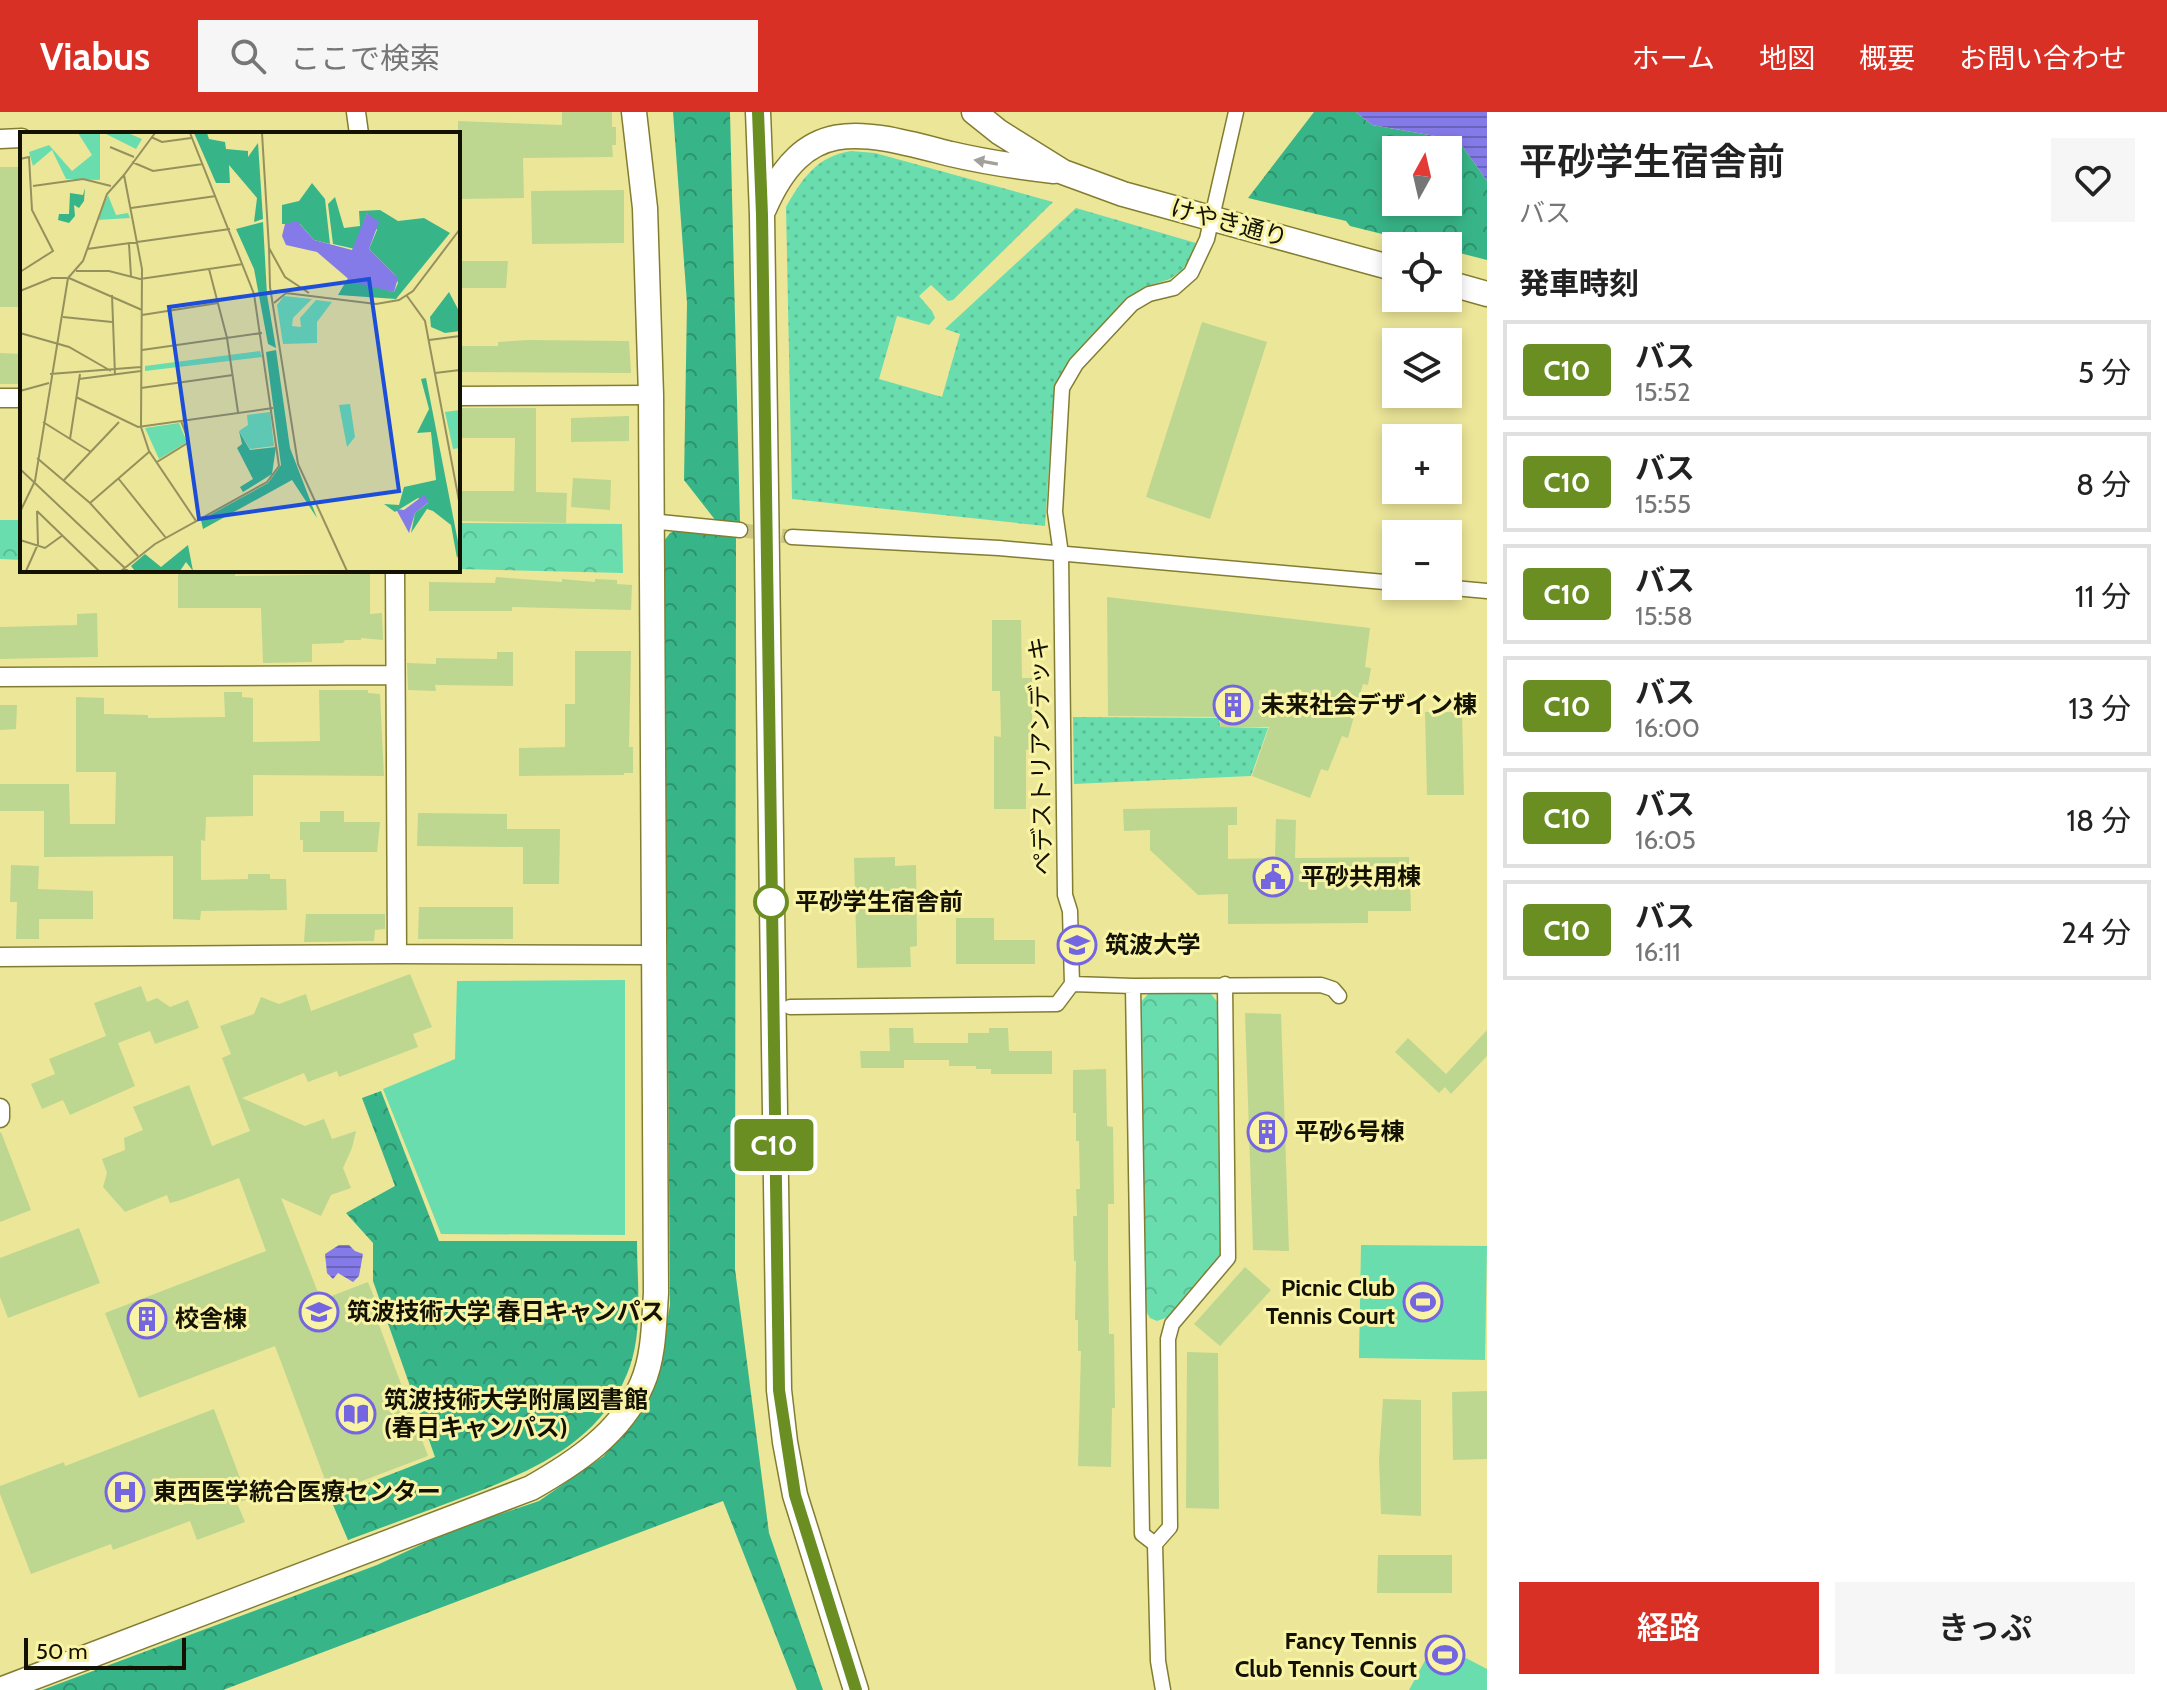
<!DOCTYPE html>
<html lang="ja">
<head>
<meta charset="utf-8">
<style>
	:root { --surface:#fff; --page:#f6f6f6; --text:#222; --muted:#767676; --line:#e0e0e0; --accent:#d93025 }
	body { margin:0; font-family:Cabin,"Noto Sans JP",sans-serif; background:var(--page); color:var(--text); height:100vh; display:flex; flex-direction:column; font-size:30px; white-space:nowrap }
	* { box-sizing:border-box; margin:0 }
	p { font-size:26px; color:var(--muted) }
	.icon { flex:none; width:44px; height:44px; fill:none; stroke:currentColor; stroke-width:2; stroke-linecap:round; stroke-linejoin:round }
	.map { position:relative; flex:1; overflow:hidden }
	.side { display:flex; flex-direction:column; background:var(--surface); width:680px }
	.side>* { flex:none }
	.badge { padding:0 16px; border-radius:6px; font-size:28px; line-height:52px }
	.needle { width:52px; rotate:8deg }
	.fabs { position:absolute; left:1382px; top:24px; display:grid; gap:16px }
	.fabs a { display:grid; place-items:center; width:80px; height:80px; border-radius:0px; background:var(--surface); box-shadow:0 4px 12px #0003; font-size:40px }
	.scale { position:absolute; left:24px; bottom:20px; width:162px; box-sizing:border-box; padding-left:8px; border:4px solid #131100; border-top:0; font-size:22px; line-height:28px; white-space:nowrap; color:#131100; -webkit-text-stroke:6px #f9f3a6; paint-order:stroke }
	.map>.badge { position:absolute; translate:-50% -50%; box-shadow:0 0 0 4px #fff }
	h2 { padding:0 32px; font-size:30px; line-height:72px }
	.round { display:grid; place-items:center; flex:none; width:84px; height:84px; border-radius:0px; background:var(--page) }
	.head { display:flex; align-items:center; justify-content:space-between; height:136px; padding:0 32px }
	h1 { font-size:38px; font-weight:600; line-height:60px }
	.primary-button { display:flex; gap:16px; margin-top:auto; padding:16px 32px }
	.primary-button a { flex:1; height:92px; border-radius:0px; background:var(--accent); color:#fff; font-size:32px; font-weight:600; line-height:92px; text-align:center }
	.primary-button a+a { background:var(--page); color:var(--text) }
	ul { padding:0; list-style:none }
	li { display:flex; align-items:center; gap:24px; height:100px; margin:0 16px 12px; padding:0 16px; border:4px solid var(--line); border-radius:0px }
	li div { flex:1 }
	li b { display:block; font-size:30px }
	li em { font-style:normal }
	li .badge { min-width:88px; font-weight:700; text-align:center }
	header { display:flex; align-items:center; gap:48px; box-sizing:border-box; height:112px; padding:0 40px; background:var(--accent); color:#fff }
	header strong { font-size:38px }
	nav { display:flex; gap:44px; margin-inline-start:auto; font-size:28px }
	.search { width:560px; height:72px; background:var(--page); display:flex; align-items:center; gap:20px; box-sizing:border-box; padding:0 28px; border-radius:0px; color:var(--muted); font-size:30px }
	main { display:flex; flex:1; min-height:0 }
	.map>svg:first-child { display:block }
	.grass { fill:url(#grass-dots) }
	.forest { fill:url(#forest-crowns); fill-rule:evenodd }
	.park { fill:url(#park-crowns) }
	.garden { fill:#6addaf }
	.water { fill:url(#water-rules) }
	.building { fill:#bdd790 }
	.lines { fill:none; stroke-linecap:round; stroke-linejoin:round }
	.pedestrian-tunnel { stroke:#cbc682; stroke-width:14; stroke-dasharray:14 7; stroke-linecap:butt }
	.pedestrian-casing { stroke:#837d31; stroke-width:17 }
	.minor-casing { stroke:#837d31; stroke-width:21 }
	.tertiary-casing { stroke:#837d31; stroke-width:27 }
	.pedestrian { stroke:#fff; stroke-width:14 }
	.minor { stroke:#fff; stroke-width:18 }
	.tertiary { stroke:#fff; stroke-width:24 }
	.oneway { fill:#a1a099 }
	.line-casing { stroke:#fff; stroke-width:18 }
	.line { stroke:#6b8e23; stroke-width:12 }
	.stop-dot { fill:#fff; stroke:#6b8e23; stroke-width:4 }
	.labels { text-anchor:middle; stroke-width:6; stroke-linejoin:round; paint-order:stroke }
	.street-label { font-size:24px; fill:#131100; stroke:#f9f3a6 }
	.poi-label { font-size:24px; font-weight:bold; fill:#131100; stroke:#f9f3a6; text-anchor:start }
	.stop-label { font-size:24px; font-weight:bold; fill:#131100; stroke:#f9f3a6; text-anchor:start }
	.inset-road { fill:none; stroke:#95915c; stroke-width:2 }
	.view { fill:#1d4ed8; fill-opacity:0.15; stroke:#1d4ed8; stroke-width:4 }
	.inset-edge { fill:none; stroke:#131100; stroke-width:4 }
</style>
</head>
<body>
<header>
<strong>Viabus</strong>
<div class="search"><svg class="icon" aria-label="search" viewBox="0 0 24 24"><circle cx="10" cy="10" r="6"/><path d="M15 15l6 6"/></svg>ここで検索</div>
<nav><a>ホーム</a><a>地図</a><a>概要</a><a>お問い合わせ</a></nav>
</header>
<main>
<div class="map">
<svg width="1487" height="1578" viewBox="0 0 1487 1578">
	<defs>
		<pattern id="grass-dots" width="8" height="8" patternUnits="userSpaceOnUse" patternTransform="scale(2)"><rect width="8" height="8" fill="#6addaf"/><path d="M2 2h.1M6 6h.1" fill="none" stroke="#5bbd95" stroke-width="1.8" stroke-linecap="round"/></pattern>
		<pattern id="forest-crowns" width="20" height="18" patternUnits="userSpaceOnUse" patternTransform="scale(2)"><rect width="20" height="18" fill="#38b588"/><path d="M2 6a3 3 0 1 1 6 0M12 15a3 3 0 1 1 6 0" fill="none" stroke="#2e926d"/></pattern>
		<pattern id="park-crowns" width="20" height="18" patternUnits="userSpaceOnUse" patternTransform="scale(2)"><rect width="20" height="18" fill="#6addaf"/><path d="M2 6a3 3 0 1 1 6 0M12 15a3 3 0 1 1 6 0" fill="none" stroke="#5bbd95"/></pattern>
		<pattern id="water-rules" width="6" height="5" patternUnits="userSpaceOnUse" patternTransform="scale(2)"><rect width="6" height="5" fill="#847be8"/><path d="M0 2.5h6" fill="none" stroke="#6b63ba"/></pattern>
	</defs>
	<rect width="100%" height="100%" fill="#ece699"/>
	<!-- grass -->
	<path class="grass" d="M851,39L875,41L1053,90L953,188L948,189L931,173L919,184L932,199L935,206L929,213L897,204L879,267L942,285L960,222L945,217L1076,96L1196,131L1190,147L1182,158L1170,167L1143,176L1129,186L1065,258L1054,280L1045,414L792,387L786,95C802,67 817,44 851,39Z
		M1073,605L1219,606L1220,615L1268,616L1251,664L1074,672Z"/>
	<!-- forest -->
	<path class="forest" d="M673,0H730L740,411L716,409L684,368L687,191Z
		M1314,0H1356L1372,13L1458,28L1487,69V148L1448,138V134H1430L1350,114L1346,109L1248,86ZM1396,38H1448V90H1396Z
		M682,417L736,422L735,1157L769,1421L823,1578H797L723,1389L223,1578H42L377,1453L453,1418L539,1389L604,1344L656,1271L670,1193L664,429L670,421Z
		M381,979L439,1129H637C637,1172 644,1222 627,1262C597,1335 524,1362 456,1388C420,1401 384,1415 348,1428L330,1386L435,1345L373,1169V1131L346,1101L395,1074L362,986Z"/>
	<!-- park -->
	<path class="park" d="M0,408H22V448L0,447Z
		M458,411L622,412L623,461L458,457Z
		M1148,882H1211L1219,892L1222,1141L1171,1204L1157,1209L1150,1206L1145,1198L1140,891Z"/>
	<!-- garden -->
	<path class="garden" d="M625,868V1123L441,1122L383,977L455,947L457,869Z
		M1361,1133L1487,1134L1485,1248L1359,1246Z
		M1435,1530L1487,1557V1578H1409Z"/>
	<!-- water -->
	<path class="water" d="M1356,0H1487V69L1458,28L1372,13Z
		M339,1133H349L355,1139L363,1142L359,1164L353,1170L338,1161L333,1167L327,1161L325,1142Z"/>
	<!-- building -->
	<path class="building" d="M562,0H612V15H616V33H612L613,45L523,46L524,86L458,87V9L562,13Z
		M0,55H22V195H0Z
		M624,78V131L532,132L531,79Z
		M458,149H508L506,176H458Z
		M1202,210L1267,230L1210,407L1146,385Z
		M527,228L629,229L631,261L458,260V234H498V230Z
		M0,241L22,242V272H0Z
		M458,296H536V380L567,381L566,411L458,409V379H514L515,326H458Z
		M629,304V329L571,330V306Z
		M573,366L611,368L610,398L571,395Z
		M178,460H235V464L370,462V502L382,501L383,528L361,526V528H345L343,531L312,532V550L263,551L261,496H178Z
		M496,465L562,470V467L595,470V467L617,468V472L632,473L631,498L512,495V499H429V470L495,471Z
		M1107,485L1370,516L1365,555L1371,556L1368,573L1363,572L1348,626L1342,624L1328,659L1321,657L1310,686L1252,664L1269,615H1220L1221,605L1108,604Z
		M97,501L98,545L0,547V515L77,513V502Z
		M992,508H1021L1022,566H1032V637L1026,638V697H994V624L1001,625L1000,579H992Z
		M575,539H631L629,635H633V661H624V663L519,664V636L565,635V592H575Z
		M497,540H513V574L435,573L436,579L408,578L407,551L436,552V546L497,547Z
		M319,578H368V581L380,582L384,664L253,663V704L206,705L205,729L201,728V768L248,767V762H270V767H286L287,798L201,799L200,808L173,807V744L44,745V699H0V672H69L70,712H115L116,660H76V585L104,586V602L148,603V606L225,605L224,580H242V585L253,586V630L320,629Z
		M0,593H17L16,617L0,618Z
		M1425,600H1462L1464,683H1427Z
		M1237,695V713H1228V747L1275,746L1276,707L1296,708L1295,746L1409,745L1411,799H1368V811L1228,812V782L1198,783L1150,738V718L1124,719L1123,697Z
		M320,699H344V710H380L377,740H303V728H300V710H320Z
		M418,701L507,702V717H560L559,772H523V735L417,734Z
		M895,745V754L916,753L917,834L910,835L911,855L857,856L854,746Z
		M11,753L39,754L38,777L93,779V807H39V827H16L17,790H10Z
		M419,795H513V827H418Z
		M306,802H385V817L375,818L374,829L304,830Z
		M956,806H994V828H1035V852H956Z
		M410,862L432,915L413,922L418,935L339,965L337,959L308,970L304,961L242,986L305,1014L324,1007L332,1027L356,1019L352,1036L343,1056L351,1076L331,1083L321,1104L281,1086L321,1188L368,1170L377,1192L372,1194L428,1344L330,1381L275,1234L139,1286L105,1201L266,1139L239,1066L181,1088L170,1091L167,1083L125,1100L103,1075L107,1061L102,1047L125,1038L124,1026L143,1018L133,995L189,973L212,1034L250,1019L222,946L231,942L220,914L254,902L261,885L279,892L306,882L311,899Z
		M141,874L147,890L157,886L170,895L188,888L199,916L155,932L150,919L118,931L135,974L70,1003L63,988L42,997L31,972L55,962L49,947L106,924L94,891Z
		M1245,901L1281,902L1289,1139L1253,1138Z
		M889,916H913L914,931H968V921H989V916H1008L1009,939H1052V962H991V957H976V954H949V948H904V956H861L860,939H890Z
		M1487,918V944L1451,982L1445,975L1439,981L1395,940L1408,926L1446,962Z
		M1106,957L1107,1014L1113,1015L1114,1092H1108V1148L1109,1222H1114L1115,1296H1112L1111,1355L1078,1354L1081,1239H1078V1208H1075L1076,1149H1074L1073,1104H1077L1076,1077H1080L1079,1029H1076V1001H1073V958Z
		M1,1020L31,1098L0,1110V1021Z
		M79,1116L100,1171L8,1206L0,1185V1146Z
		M1245,1155L1271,1178L1220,1234L1194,1212Z
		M1187,1240L1218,1241L1219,1397L1186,1396Z
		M1487,1279V1347L1453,1348L1452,1280Z
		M1383,1287L1421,1288V1404L1381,1402L1379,1348Z
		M214,1297L248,1387L237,1391L245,1410L197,1428L190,1409L113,1438L111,1432L31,1462L0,1382V1374L64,1350L65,1354Z
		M1378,1443H1452V1481H1377Z"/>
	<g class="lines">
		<!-- pedestrian-tunnel -->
		<path class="pedestrian-tunnel" d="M740,418L792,425"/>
		<!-- pedestrian casing -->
		<g class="pedestrian-casing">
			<path id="pedestrian" d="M650,409L740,418
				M792,425L999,436L1396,471
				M1432,474L1487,479
				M1133,874L1321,873L1333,877L1339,884
				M790,895L1057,892L1072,872
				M1155,1432L1170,1415L1168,1227L1172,1212L1228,1146L1225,872
				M1163,1578L1158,1549L1155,1432L1142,1422L1133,874L1072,872L1070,799L1065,783L1061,442L1055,400L1062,276L1076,252L1132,192L1149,182L1174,176L1191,161L1207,127L1236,0"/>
		</g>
		<!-- minor casing -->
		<g class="minor-casing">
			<path id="minor" d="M356,0L359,22
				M0,27L22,26
				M458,284L651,283
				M0,286H22
				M395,458L397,842
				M0,565L394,563
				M0,845L397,842L653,843
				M0,996V1006"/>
		</g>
		<!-- tertiary casing -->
		<g class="tertiary-casing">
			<path id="tertiary" d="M758,0L762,103L779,1278L785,1330L795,1383L856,1578
				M974,0L999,20L1063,60L1123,82L1396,157
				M764,97C806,0 864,20 951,42C985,50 1019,55 1054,59
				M1448,171L1487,182
				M0,1578L531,1376C575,1351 621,1321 642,1272C654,1245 654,1211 656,1181L651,283L645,96L634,0"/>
		</g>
		<!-- pedestrian -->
		<use href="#pedestrian" class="pedestrian"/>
		<!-- minor -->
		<use href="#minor" class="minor"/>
		<!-- tertiary -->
		<use href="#tertiary" class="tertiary"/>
	</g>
	<!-- one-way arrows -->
	<defs><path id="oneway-solid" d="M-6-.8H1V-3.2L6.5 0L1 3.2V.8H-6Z" transform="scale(2)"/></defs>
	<use class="oneway" href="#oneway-solid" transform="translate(986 50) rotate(-170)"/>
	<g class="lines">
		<!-- line casing -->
		<g class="line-casing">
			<path id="line" d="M758,0L762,103L779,1278L795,1383L856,1578"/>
		</g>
		<!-- line -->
		<use href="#line" class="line"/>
	</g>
	<!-- icons -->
	<defs>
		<g id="building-ring" transform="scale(2)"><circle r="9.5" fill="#f9f3a6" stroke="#7466e1" stroke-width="1.5"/><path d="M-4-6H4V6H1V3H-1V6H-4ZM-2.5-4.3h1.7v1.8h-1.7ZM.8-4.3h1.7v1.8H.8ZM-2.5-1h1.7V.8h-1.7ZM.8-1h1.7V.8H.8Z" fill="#7466e1"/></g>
		<g id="civic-ring" transform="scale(2)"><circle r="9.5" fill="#f9f3a6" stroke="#7466e1" stroke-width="1.5"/><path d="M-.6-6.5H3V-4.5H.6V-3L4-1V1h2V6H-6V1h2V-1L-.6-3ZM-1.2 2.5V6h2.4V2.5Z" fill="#7466e1"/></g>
		<g id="university-ring" transform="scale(2)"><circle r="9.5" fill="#f9f3a6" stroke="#7466e1" stroke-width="1.5"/><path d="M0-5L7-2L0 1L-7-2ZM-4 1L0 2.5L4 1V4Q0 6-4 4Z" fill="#7466e1"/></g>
		<g id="stadium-ring" transform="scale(2)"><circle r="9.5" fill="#f9f3a6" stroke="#7466e1" stroke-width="1.5"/><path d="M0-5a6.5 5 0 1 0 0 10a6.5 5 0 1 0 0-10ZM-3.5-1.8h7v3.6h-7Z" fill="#7466e1"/></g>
		<g id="library-ring" transform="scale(2)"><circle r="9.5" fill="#f9f3a6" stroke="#7466e1" stroke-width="1.5"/><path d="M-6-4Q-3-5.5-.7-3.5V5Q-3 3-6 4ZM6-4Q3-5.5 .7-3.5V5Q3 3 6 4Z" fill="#7466e1"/></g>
		<g id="hospital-ring" transform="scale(2)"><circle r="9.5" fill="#f9f3a6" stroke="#7466e1" stroke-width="1.5"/><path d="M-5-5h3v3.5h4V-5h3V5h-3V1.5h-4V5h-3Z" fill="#7466e1"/></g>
	</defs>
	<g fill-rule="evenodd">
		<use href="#building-ring" x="1233" y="593"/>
		<use href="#civic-ring" x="1273" y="765"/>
		<use href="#university-ring" x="1077" y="833"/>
		<use href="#building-ring" x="1267" y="1020"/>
		<use href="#stadium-ring" x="1423" y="1190"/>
		<use href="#university-ring" x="319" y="1200"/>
		<use href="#building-ring" x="147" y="1207"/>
		<use href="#library-ring" x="356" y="1302"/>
		<use href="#hospital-ring" x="125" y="1380"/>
		<use href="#stadium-ring" x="1445" y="1543"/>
	</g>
	<!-- markers -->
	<circle class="stop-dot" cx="771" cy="790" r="16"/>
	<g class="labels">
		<!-- street labels -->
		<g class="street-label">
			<text transform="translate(1229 111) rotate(15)" y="8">けやき通り</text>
			<text transform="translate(1041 644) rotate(-91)" y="8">ペデストリアンデッキ</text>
		</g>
		<!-- poi labels -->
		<g class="poi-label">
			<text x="1261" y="601">未来社会デザイン棟</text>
			<text x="1301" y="773">平砂共用棟</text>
			<text x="1105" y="841">筑波大学</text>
			<text x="1295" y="1028">平砂6号棟</text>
			<text x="1395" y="1184" text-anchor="end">Picnic Club<tspan x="1395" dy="28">Tennis Court</tspan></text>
			<text x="347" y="1208">筑波技術大学 春日キャンパス</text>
			<text x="175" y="1215">校舎棟</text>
			<text x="384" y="1296">筑波技術大学附属図書館<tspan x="384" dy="28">(春日キャンパス)</tspan></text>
			<text x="153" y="1388">東西医学統合医療センター</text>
			<text x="1417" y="1537" text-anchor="end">Fancy Tennis<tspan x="1417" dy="28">Club Tennis Court</tspan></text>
		</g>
		<!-- stop labels -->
		<g class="stop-label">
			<text x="795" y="798">平砂学生宿舎前</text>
		</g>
	</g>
	<!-- overview -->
	<g transform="translate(20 20)">
		<rect width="440" height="440" fill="#ece699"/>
		<path d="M58,1H80V48L46,47L32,18L13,34L9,20L29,13L52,39L72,23ZM84,1H108L122,7L116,17ZM88,63L96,83L108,81L110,86L77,88ZM264,164L292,167L273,186L272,194L281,195L280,186L296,168L312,170L297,190V211L263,212L257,173Z" fill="#6addaf"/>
		<path d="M174,1H187L189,7L205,10L206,17L228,19V25L238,11L243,87L234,90L237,66L209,33L210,51H196ZM292,51L305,67L310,112L294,108L280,92H262V73L279,69ZM65,56L64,69L59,76L54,73L55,84L49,91L38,88L39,82H49L50,61L63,63ZM315,65L324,96L340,94L339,79L360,78L378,89L404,86L430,101L376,167L318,163L328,146L374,160L378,151L375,143L349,117L357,98L347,81L335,117L313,112L308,72ZM243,90L247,163L256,216L248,212L234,137L216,97ZM429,160L440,181V199L425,201L411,195L410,185ZM256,218L270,316L297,386L272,348L183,397L181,388L248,351L261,333L246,220ZM406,246L440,420L437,426L431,393L413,379L407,377L391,401L395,381L408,371L398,366L375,380L364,372L379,373L384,355L416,348L411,300L397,301L409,277L401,247ZM219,299L230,318L256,315L252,342L223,360L220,355L233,347L217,316L222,312ZM168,413L173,439L166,430L160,439H115L111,434L125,422L141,435Z" fill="#38b588"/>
		<path d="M240,219L242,225L125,239V234ZM330,272L335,305L327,315L319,273ZM440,278V316L433,317L425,280ZM159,291L167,310L139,327L125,296Z" fill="#6addaf"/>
		<path d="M250,280L254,314L230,317L219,299L228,293L227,283Z" fill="#6addaf"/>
		<path d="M347,81L359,90L349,117L378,146L374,160L332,150L297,120L266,113L262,104L265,92L277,89L294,108L332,118ZM404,363L409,370L395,381L389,401L376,377L384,378Z" fill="#847be8"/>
		<path class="inset-road" d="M135,1L104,43L122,137L121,295L129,319L176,389M242,1L249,116L265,145L289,161M131,5L142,10L171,6M90,15L114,25M0,27L9,25L12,78L33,119L0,140M112,30L133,39L183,32M13,54L63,47L91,54M111,76L196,64M109,112L111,144M249,116L250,155L278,332L327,439M67,117L210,97M189,137L207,206L218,280M56,139H89L120,147L223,132M49,146L122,178M0,159L32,146H47M92,163L95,243M387,164L405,189L440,374M254,171L266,161L356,172L379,168L393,159L440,97M122,183L198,171M43,185L92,190M0,201L49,215L91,239M409,208L440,204M122,218L242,201M415,241L440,238M30,242L121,235M59,247L121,239M121,256L213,243M0,259L29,251M56,265L118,295L253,276M23,290L71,320M50,307L60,242M17,326L70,371L118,424M137,330L169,310L161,289M0,337L108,439M98,346L146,406M44,348L99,290M70,371L129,320M17,379L79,439M0,380L15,349L48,146L63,129L87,62L104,43M0,408L25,416L43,403M6,439L18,412L17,379M101,439L135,412L247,350L259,334L234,162L170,1"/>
		<path class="view" d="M349,147L379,359L179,387L149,175Z"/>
		<rect width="440" height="440" class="inset-edge"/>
	</g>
</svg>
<div class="fabs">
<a><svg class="needle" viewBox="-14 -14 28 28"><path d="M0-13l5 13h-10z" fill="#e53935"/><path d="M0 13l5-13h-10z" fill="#767676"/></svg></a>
<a><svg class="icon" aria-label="locate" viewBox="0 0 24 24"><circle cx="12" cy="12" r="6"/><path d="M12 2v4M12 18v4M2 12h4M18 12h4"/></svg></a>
<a><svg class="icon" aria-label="layers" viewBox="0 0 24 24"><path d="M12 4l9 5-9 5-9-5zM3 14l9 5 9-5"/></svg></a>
<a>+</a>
<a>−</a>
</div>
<div class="scale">50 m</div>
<b class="badge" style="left:774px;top:1033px;background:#6b8e23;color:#fff">C10</b>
</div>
<section class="side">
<div class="head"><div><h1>平砂学生宿舎前</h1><p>バス</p></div><a class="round"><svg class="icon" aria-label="heart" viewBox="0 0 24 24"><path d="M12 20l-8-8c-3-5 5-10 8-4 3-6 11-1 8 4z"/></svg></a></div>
<h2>発車時刻</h2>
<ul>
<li><span class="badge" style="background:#6b8e23;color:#fff">C10</span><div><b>バス</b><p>15:52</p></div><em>5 分</em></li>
<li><span class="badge" style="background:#6b8e23;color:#fff">C10</span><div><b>バス</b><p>15:55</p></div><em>8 分</em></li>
<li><span class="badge" style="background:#6b8e23;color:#fff">C10</span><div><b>バス</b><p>15:58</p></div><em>11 分</em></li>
<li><span class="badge" style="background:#6b8e23;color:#fff">C10</span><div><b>バス</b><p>16:00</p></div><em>13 分</em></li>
<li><span class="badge" style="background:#6b8e23;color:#fff">C10</span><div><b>バス</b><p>16:05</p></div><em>18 分</em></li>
<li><span class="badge" style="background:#6b8e23;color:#fff">C10</span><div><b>バス</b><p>16:11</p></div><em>24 分</em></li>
</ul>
<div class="primary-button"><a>経路</a><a>きっぷ</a></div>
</section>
</main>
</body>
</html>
